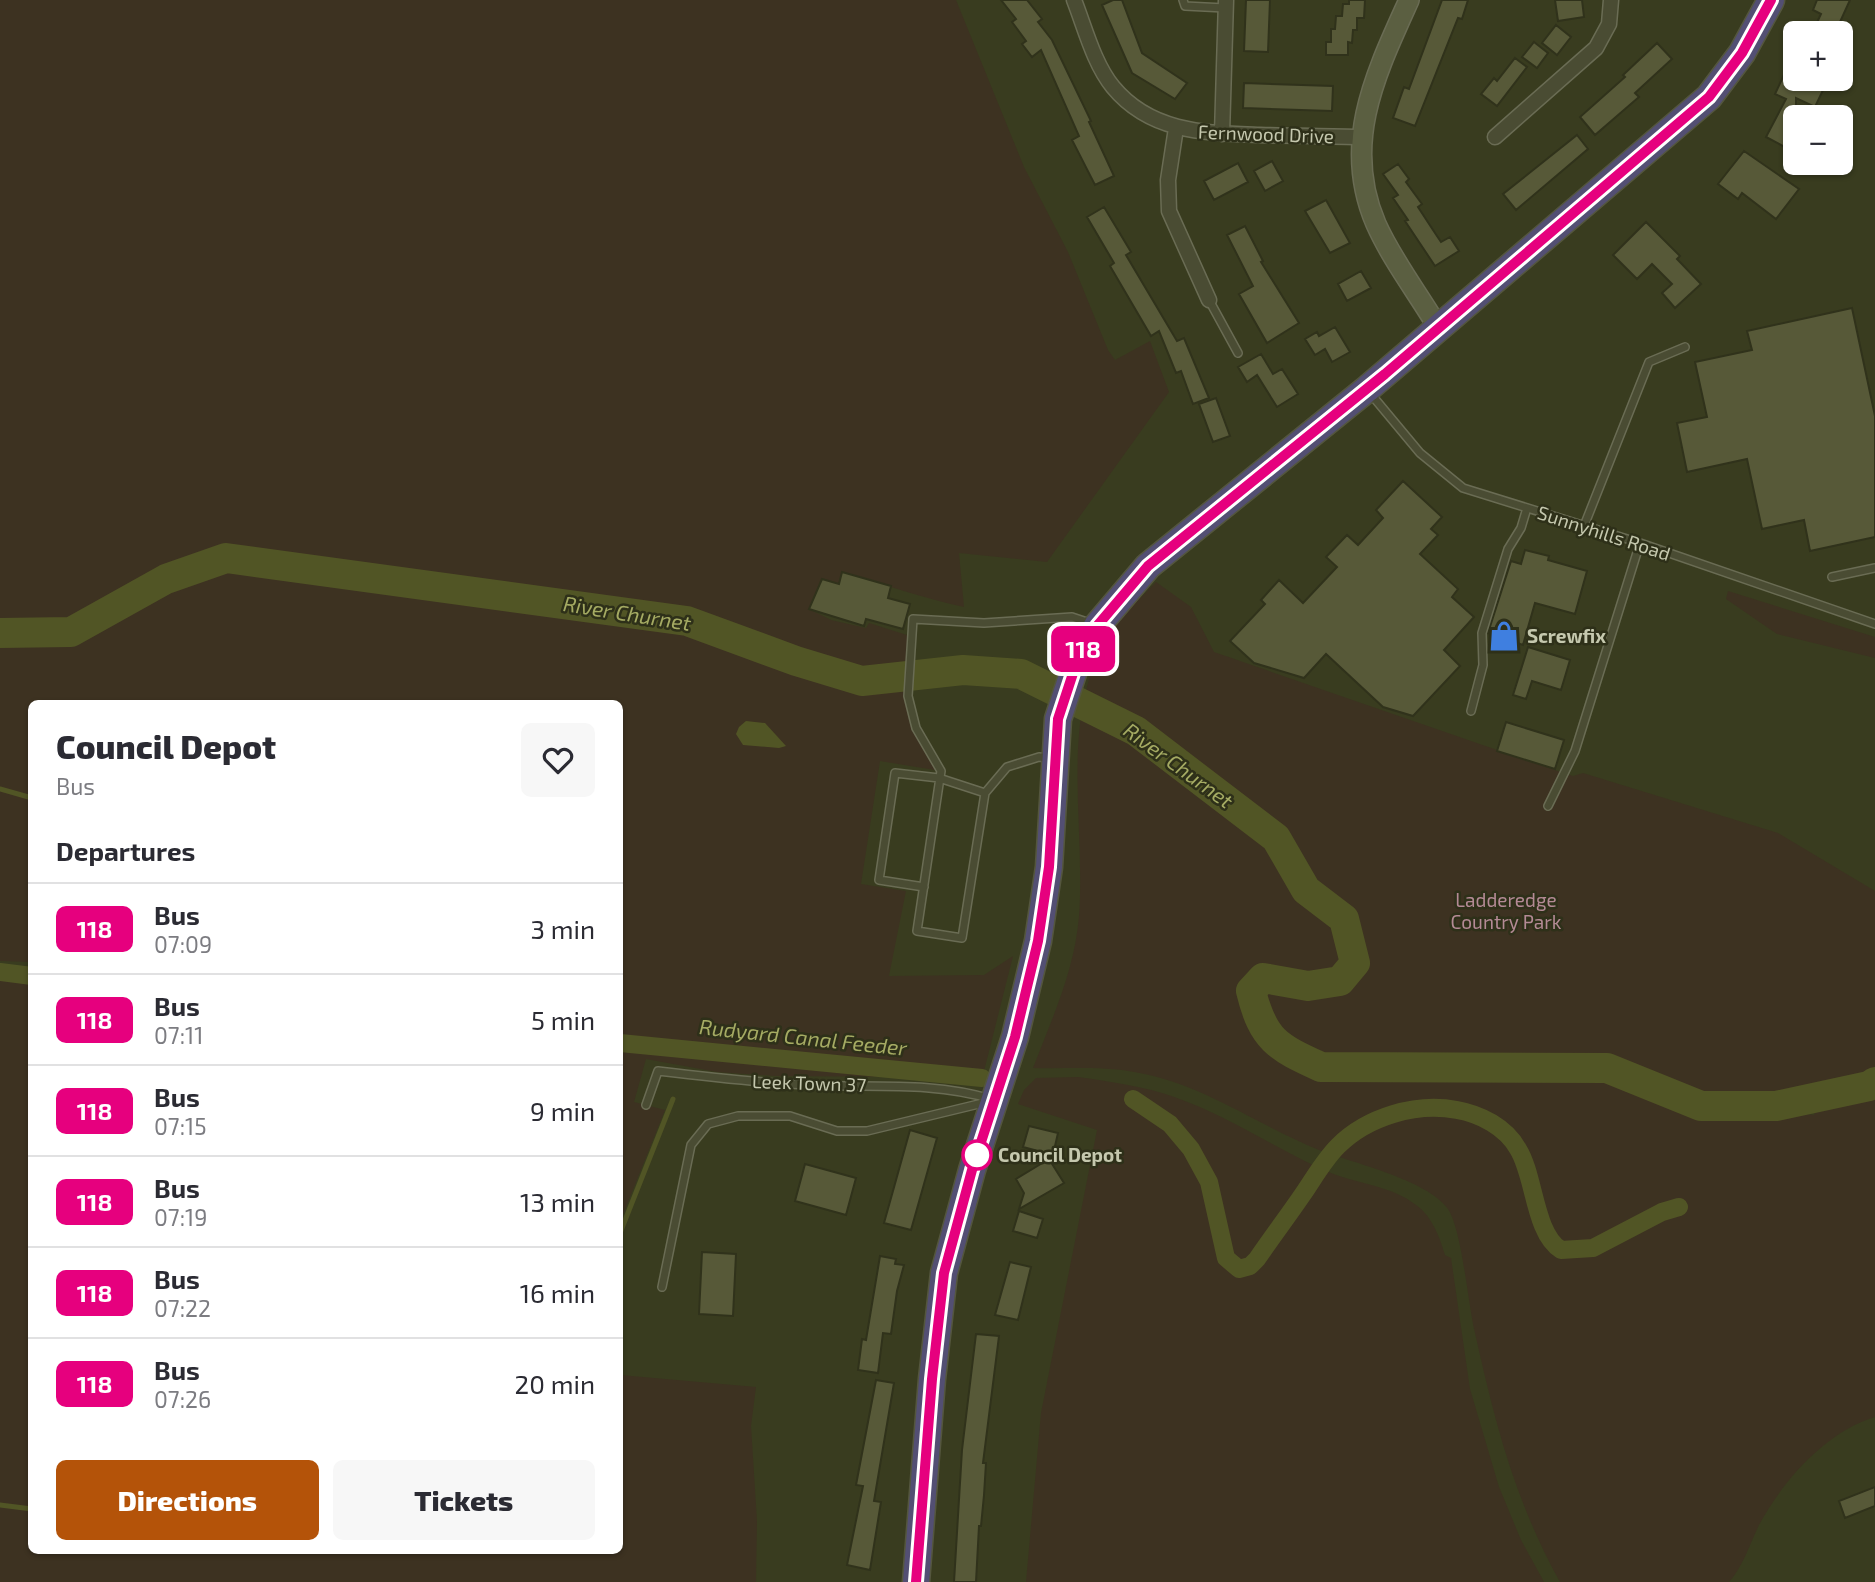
<!DOCTYPE html>
<html lang="en">
<head>
<meta charset="utf-8">
<style>
	:root { --surface:#fff; --page:#f7f7f7; --text:#2b2b33; --muted:#7c7c81; --line:#e1e1e2; --accent:#b45309 }
	body { margin:0; font-family:"Exo 2",sans-serif; background:var(--page); color:var(--text); height:100vh; display:flex; flex-direction:column; font-size:26px; white-space:nowrap }
	* { box-sizing:border-box; margin:0 }
	p { font-size:23px; color:var(--muted) }
	.icon { flex:none; width:38px; height:38px; fill:none; stroke:currentColor; stroke-width:2; stroke-linecap:round; stroke-linejoin:round }
	.map { position:relative; flex:1; overflow:hidden }
	.side { position:absolute; left:28px; top:700px; width:595px; height:854px; display:flex; flex-direction:column; background:var(--surface); border-radius:10px; box-shadow:0 2px 5px #0004 }
	.side>* { flex:none }
	.badge { padding:0 14px; border-radius:10px; font-size:24px; line-height:46px }
	.tools { position:absolute; left:1783px; top:21px; display:grid; gap:14px }
	.tools a { display:grid; place-items:center; width:70px; height:70px; border-radius:10px; background:var(--surface); box-shadow:0 2px 5px #0004; font-size:35px }
	.map>.badge { position:absolute; translate:-50% -50%; box-shadow:0 0 0 4px #fff }
	h2 { padding:0 28px; font-size:26px; line-height:63px }
	.round { display:grid; place-items:center; flex:none; width:74px; height:74px; border-radius:10px; background:var(--page) }
	.head { display:flex; align-items:center; justify-content:space-between; height:119px; padding:0 28px }
	h1 { font-size:33px; font-weight:800; line-height:52px }
	.primary-button { display:flex; gap:14px; margin-top:auto; padding:14px 28px }
	.primary-button a { flex:1; height:80px; border-radius:10px; background:var(--accent); color:#fff; font-size:28px; font-weight:800; line-height:80px; text-align:center }
	.primary-button a+a { background:var(--page); color:var(--text) }
	ul { padding:0; list-style:none }
	li { display:flex; align-items:center; gap:21px; height:91px; padding:0 28px; border-top:2px solid var(--line) }
	li div { flex:1 }
	li b { display:block; font-size:26px }
	li em { font-style:normal }
	li .badge { min-width:77px; font-weight:700; text-align:center }
	.map>svg:first-child { display:block }
	.green { fill:#3d3221; fill-rule:evenodd }
	.water { fill:#515525 }
	.lines { fill:none; stroke-linecap:round; stroke-linejoin:round }
	.stream { stroke:#515525; stroke-width:5 }
	.canal { stroke:#515525; stroke-width:18 }
	.river { stroke:#515525; stroke-width:30 }
	.building { fill:#575938; stroke:#30321b; stroke-width:2 }
	.lane-casing { stroke:#6a6c54; stroke-width:10 }
	.street-casing { stroke:#6a6c54; stroke-width:17 }
	.secondary-casing { stroke:#6a6c54; stroke-width:22 }
	.highway-casing { stroke:#54563e; stroke-width:29 }
	.lane { stroke:#4a4c33; stroke-width:7 }
	.street { stroke:#4a4c33; stroke-width:14 }
	.secondary { stroke:#5b5f41; stroke-width:19 }
	.highway { stroke:#534f73; stroke-width:26 }
	.line-casing { stroke:#fff; stroke-width:16 }
	.line { stroke:#e6007e; stroke-width:10 }
	.stop-dot { fill:#fff; stroke:#e6007e; stroke-width:3.5 }
	.labels { text-anchor:middle; stroke-width:5; stroke-linejoin:round; paint-order:stroke }
	.street-label { font-size:19px; fill:#c5c8ae; stroke:#2e3019 }
	.poi-label { font-size:19px; font-weight:bold; fill:#c5c8ae; stroke:#2e3019; text-anchor:start }
	.park-label { font-size:19px; fill:#b48a95; stroke:#2e3019 }
	.stop-label { font-size:19px; font-weight:bold; fill:#c5c8ae; stroke:#2e3019; text-anchor:start }
	.water-label { font-size:21px; font-style:italic; fill:#a5ab63; stroke:#2e3019 }
</style>
</head>
<body>
<div class="map">
<svg width="1875" height="1582" viewBox="0 0 1875 1582">
	<rect width="100%" height="100%" fill="#393c1f"/>
	<!-- green -->
	<path class="green" d="M0,0H956L1024,167L1068,252L1108,350L1115,360L1150,341L1169,392L1047,562L959,553L964,607C923,598 883,584 842,572L839,584L821,579L809,609L831,620L866,628L869,623L910,636L908,696L916,728L941,771L880,761L861,884L906,891L889,976L984,975L1013,956L981,1083L916,1077L775,1076L717,1072L646,1059L634,1102L665,1110L620,1222V704H32L31,962L0,961Z
		M1156,582L1191,607L1214,652L1555,770L1573,776L1583,773L1778,833L1875,891V1417C1825,1432 1783,1481 1759,1525C1750,1543 1743,1567 1729,1582H1560C1515,1501 1495,1423 1475,1333C1468,1304 1462,1230 1448,1209C1428,1180 1353,1163 1319,1150C1257,1125 1202,1083 1134,1072C1102,1066 1066,1069 1033,1068C1052,1019 1075,969 1079,916C1086,823 1058,718 1109,634C1121,615 1141,598 1156,582ZM1813,1093L1818,1104L1814,1115L1779,1110L1767,1100Z
		M1728,591L1875,637V658L1777,634L1726,599Z
		M0,978L31,982L32,1550H620V1375L756,1387L751,1426L757,1521L756,1582H0Z
		M1078,1077C1112,1082 1144,1086 1177,1098C1231,1117 1279,1151 1331,1173C1359,1184 1392,1186 1416,1205C1432,1216 1440,1238 1445,1255L1451,1258L1470,1389L1499,1487L1521,1540L1544,1582H1026L1041,1413L1097,1130L1018,1104L1024,1090L1036,1078Z"/>
	<!-- water -->
	<path class="water" d="M746,721L765,723L786,746L779,748L743,745L736,734L739,727Z"/>
	<g class="lines">
		<!-- stream -->
		<path class="stream" d="M0,789L32,798
			M620,1233L673,1099
			M0,1505L32,1509"/>
		<!-- canal -->
		<path class="canal" d="M0,972L32,976
			M620,1043L982,1078
			M1133,1099L1170,1124L1191,1149L1209,1182L1226,1258L1239,1269L1250,1266L1257,1259C1272,1237 1288,1216 1303,1194C1314,1178 1324,1160 1338,1146C1367,1117 1416,1102 1457,1110C1480,1114 1506,1127 1518,1149C1535,1176 1534,1233 1561,1250L1593,1248L1662,1212L1679,1207"/>
		<!-- river -->
		<path class="river" d="M0,633L71,632L166,579L226,558L687,621L796,661L862,681L963,670L1021,674L1136,731L1276,838L1306,890L1344,919L1355,963L1340,981L1308,986L1263,978L1251,991C1263,1040 1277,1047 1321,1067L1607,1068L1701,1106H1776L1869,1086L1875,1082"/>
	</g>
	<!-- building -->
	<path class="building" d="M1001,0H1027L1042,19L1038,22L1052,40L1091,121L1089,122L1114,176L1095,185L1072,140L1079,136L1041,50L1032,57L1022,44L1026,41L1012,22L1016,19Z
		M1113,0H1122L1142,53L1187,83L1175,99L1132,73L1102,5Z
		M1246,0H1270L1268,52L1244,51Z
		M1349,0H1365L1364,18H1357V30H1353L1352,43L1348,42V55H1326V42H1331V29H1335L1336,16H1342L1343,4H1349Z
		M1442,0H1468L1462,19L1458,18L1415,126L1393,118L1404,87L1409,89Z
		M1555,0H1582L1584,17L1558,21Z
		M1817,0H1850L1835,33H1812L1821,14L1813,10Z
		M1556,25L1571,37L1557,55L1542,43Z
		M1534,42L1548,53L1537,68L1522,57Z
		M1657,43L1672,59L1635,93L1639,97L1595,135L1580,117L1625,77L1623,75Z
		M1796,49V79H1804L1824,88L1815,107L1796,98V153L1766,137L1786,99L1775,94Z
		M1515,58L1527,67L1497,106L1481,94L1494,78L1497,81Z
		M1244,83L1333,86L1332,111L1243,108Z
		M1577,135L1588,149L1516,210L1503,194Z
		M1744,151L1799,189L1776,219L1742,193L1738,199L1718,184Z
		M1272,161L1283,181L1265,191L1254,171Z
		M1238,163L1248,182L1214,200L1204,181Z
		M1398,164L1409,179L1406,182L1422,204L1418,207L1435,233L1441,242L1450,237L1459,251L1435,266L1405,221L1408,220L1393,198L1398,195L1383,174Z
		M1326,200L1350,243L1330,253L1305,211Z
		M1104,207L1131,252L1126,255L1177,341L1184,338L1209,398L1193,404L1181,371L1176,373L1159,331L1151,336L1110,266L1114,263L1087,217Z
		M1646,222L1680,256L1677,259L1701,284L1675,308L1662,293L1672,284L1652,264L1637,279L1613,255Z
		M1245,226L1263,261L1261,262L1299,323L1267,343L1239,294L1253,286L1227,235Z
		M1361,271L1371,288L1347,301L1338,284Z
		M1852,308L1875,416V537L1810,551L1804,520L1762,529L1747,459L1687,472L1677,423L1707,417L1695,362L1752,350L1747,331Z
		M1335,327L1350,352L1332,362L1325,349L1315,355L1305,339L1317,332L1319,336Z
		M1261,354L1273,374L1282,369L1298,394L1277,407L1257,375L1247,382L1238,367Z
		M1216,398L1230,436L1213,442L1199,404Z
		M1403,481L1442,517L1431,529L1438,535L1420,554L1458,589L1452,597L1474,617L1444,650L1460,666L1413,716L1383,707L1326,654L1304,678L1254,663L1230,641L1265,604L1261,600L1279,580L1303,603L1337,567L1326,557L1347,535L1358,545L1383,518L1376,510Z
		M1525,550L1549,556L1548,560L1587,571L1575,614L1535,603L1523,645L1488,633L1511,561L1521,564Z
		M842,572L891,586L888,598L910,604L903,629L866,619L864,626L809,609L822,579L839,584Z
		M1528,647L1570,660L1561,690L1532,681L1526,699L1513,695Z
		M1506,722L1564,740L1555,769L1497,751Z
		M1029,1126L1058,1133L1053,1155L1023,1147Z
		M910,1130L937,1138L911,1230L884,1223Z
		M1049,1159L1064,1183L1019,1209L1024,1193L1016,1179Z
		M805,1164L856,1178L846,1215L795,1201Z
		M1019,1211L1043,1219L1037,1238L1013,1231Z
		M702,1252L736,1254L733,1316L699,1314Z
		M880,1256L896,1259L895,1264L904,1265L897,1291L891,1334L883,1333L878,1373L858,1370L862,1339L866,1340Z
		M1010,1262L1031,1267L1018,1320L995,1315Z
		M976,1334L999,1336L983,1463H986L984,1495L981,1526H979L976,1582H954L962,1450Z
		M876,1380L894,1383L874,1501L881,1502L870,1570L847,1565L863,1486L856,1485Z
		M1875,1487V1506L1845,1518L1839,1501Z"/>
	<g class="lines">
		<!-- lane casing -->
		<g class="lane-casing">
			<path id="lane" d="M1183,0L1185,6L1225,8
				M1209,300L1238,353
				M1370,393L1420,453L1463,488L1640,543L1875,624
				M1584,526L1649,362L1685,347
				M1832,577L1875,568
				M1471,711L1483,665L1482,633L1508,549L1521,528L1527,508
				M1050,758L1039,757L1007,767L985,793L962,938L917,931L941,771L916,728L908,696L913,619L984,623L1072,617L1093,624
				M1548,806L1575,751L1640,543
				M924,887L879,880L895,773L939,778L985,793
				M646,1105L658,1071C708,1077 758,1083 809,1085C869,1088 932,1081 991,1099
				M662,1287L691,1145L708,1124L738,1116H790L837,1131H867L987,1102"/>
		</g>
		<!-- street casing -->
		<g class="street-casing">
			<path id="street" d="M1074,0C1085,28 1094,64 1113,87C1151,133 1206,133 1260,135C1294,136 1327,136 1361,137
				M1176,128L1168,180L1169,211L1209,300
				M1222,134L1226,0
				M1495,137L1596,48L1609,24L1611,0"/>
		</g>
		<!-- secondary casing -->
		<g class="secondary-casing">
			<path id="secondary" d="M1409,0C1376,73 1341,143 1376,224C1392,260 1419,295 1439,329"/>
		</g>
		<!-- highway casing -->
		<g class="highway-casing">
			<path id="highway" d="M916,1582L932,1379L944,1273L972,1170L1015,1037L1038,941L1049,867L1058,719L1079,655L1097,626L1148,566L1367,389L1709,97L1742,53L1771,0"/>
		</g>
		<!-- lane -->
		<use href="#lane" class="lane"/>
		<!-- street -->
		<use href="#street" class="street"/>
		<!-- secondary -->
		<use href="#secondary" class="secondary"/>
		<!-- highway -->
		<use href="#highway" class="highway"/>
	</g>
	<g class="lines">
		<!-- line casing -->
		<g class="line-casing">
			<path id="line" d="M916,1582L932,1379L944,1273L972,1170L1015,1037L1038,941L1049,867L1058,719L1079,655L1097,626L1148,566L1385,374L1709,97L1742,53L1771,0"/>
		</g>
		<!-- line -->
		<use href="#line" class="line"/>
	</g>
	<!-- icons -->
	<defs>
		<g id="shop-bare" transform="scale(2.415)"><path d="M-5-2.5h2.3a2.7 3.5 0 0 1 5.4 0H5L5.5 6h-11ZM-1.5-2.5h3a1.5 2.3 0 0 0-3 0Z" fill="#3f7fe0" stroke="#2e3019" stroke-width="2.5" paint-order="stroke"/></g>
	</defs>
	<g fill-rule="evenodd">
		<use href="#shop-bare" x="1504" y="636"/>
	</g>
	<!-- markers -->
	<circle class="stop-dot" cx="977" cy="1155" r="14"/>
	<g class="labels">
		<!-- street labels -->
		<g class="street-label">
			<text transform="translate(1266 134) rotate(2)" y="7">Fernwood Drive</text>
			<text transform="translate(1604 533) rotate(18)" y="7">Sunnyhills Road</text>
			<text transform="translate(809 1083) rotate(2)" y="7">Leek Town 37</text>
		</g>
		<!-- poi labels -->
		<g class="poi-label">
			<text x="1527" y="643">Screwfix</text>
		</g>
		<!-- park labels -->
		<g class="park-label">
			<text x="1506" y="907">Ladderedge<tspan x="1506" dy="22">Country Park</tspan></text>
		</g>
		<!-- stop labels -->
		<g class="stop-label">
			<text x="998" y="1162">Council Depot</text>
		</g>
		<!-- water labels -->
		<g class="water-label">
			<text transform="translate(627 614) rotate(9)" y="7">River Churnet</text>
			<text transform="translate(1178 766) rotate(36)" y="7">River Churnet</text>
			<text transform="translate(803 1038) rotate(6)" y="7">Rudyard Canal Feeder</text>
		</g>
	</g>
</svg>
<div class="tools">
<a>+</a>
<a>−</a>
</div>
<b class="badge" style="left:1083px;top:649px;background:#e6007e;color:#fff">118</b>
<section class="side">
<div class="head"><div><h1>Council Depot</h1><p>Bus</p></div><a class="round"><svg class="icon" aria-label="heart" viewBox="0 0 24 24"><path d="M12 20l-8-8c-3-5 5-10 8-4 3-6 11-1 8 4z"/></svg></a></div>
<h2>Departures</h2>
<ul>
<li><span class="badge" style="background:#e6007e;color:#fff">118</span><div><b>Bus</b><p>07:09</p></div><em>3 min</em></li>
<li><span class="badge" style="background:#e6007e;color:#fff">118</span><div><b>Bus</b><p>07:11</p></div><em>5 min</em></li>
<li><span class="badge" style="background:#e6007e;color:#fff">118</span><div><b>Bus</b><p>07:15</p></div><em>9 min</em></li>
<li><span class="badge" style="background:#e6007e;color:#fff">118</span><div><b>Bus</b><p>07:19</p></div><em>13 min</em></li>
<li><span class="badge" style="background:#e6007e;color:#fff">118</span><div><b>Bus</b><p>07:22</p></div><em>16 min</em></li>
<li><span class="badge" style="background:#e6007e;color:#fff">118</span><div><b>Bus</b><p>07:26</p></div><em>20 min</em></li>
</ul>
<div class="primary-button"><a>Directions</a><a>Tickets</a></div>
</section>
</div>
</body>
</html>
